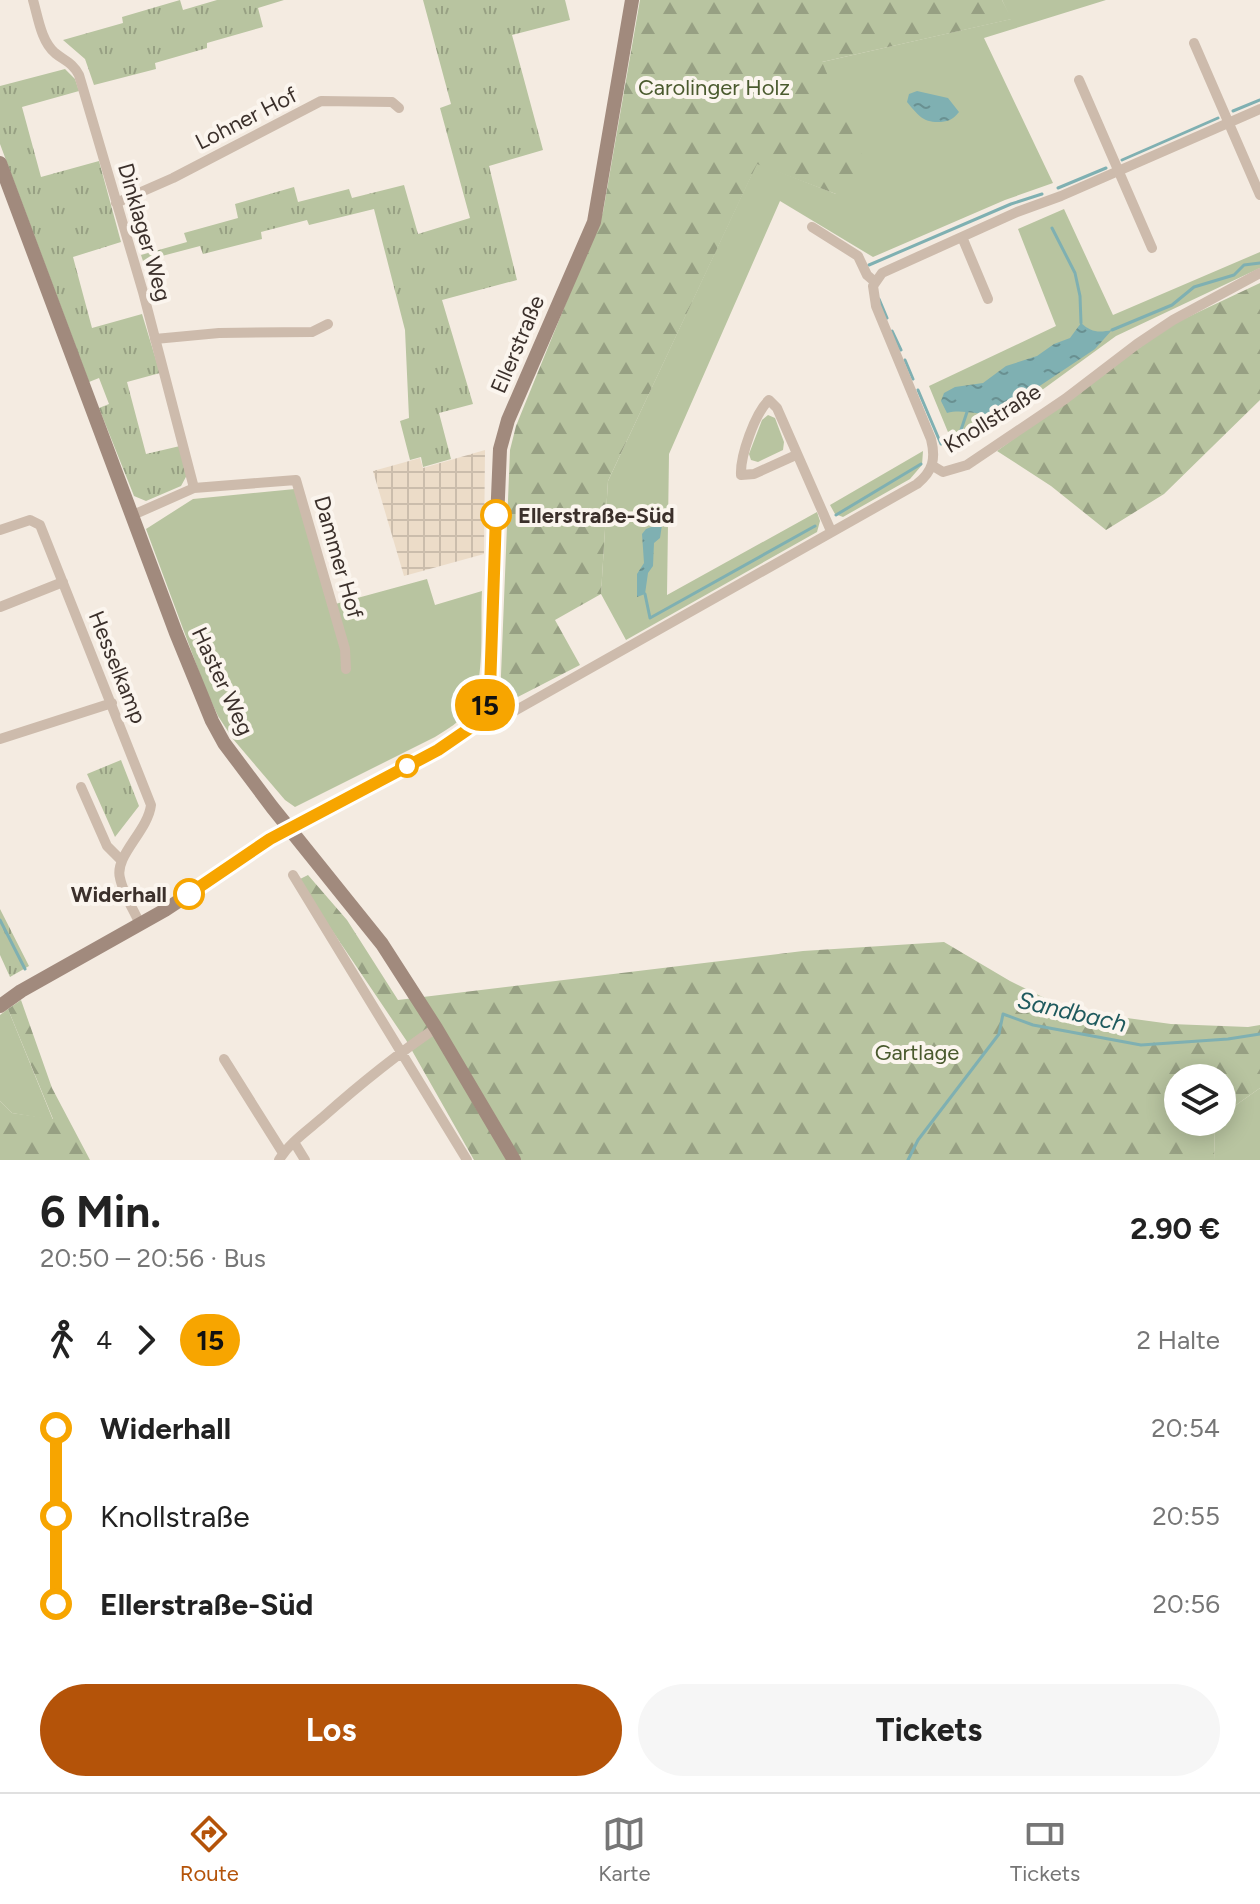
<!DOCTYPE html>
<html lang="de">
<head>
<meta charset="utf-8">
<style>
	:root { --surface:#fff; --page:#f6f6f6; --text:#222; --muted:#767676; --line:#e0e0e0; --accent:#b45309 }
	body { margin:0; font-family:Figtree,sans-serif; background:var(--page); color:var(--text); height:100vh; display:flex; flex-direction:column; font-size:30px; white-space:nowrap }
	* { box-sizing:border-box; margin:0 }
	p { font-size:26px; color:var(--muted) }
	.icon { flex:none; width:44px; height:44px; fill:none; stroke:currentColor; stroke-width:2; stroke-linecap:round; stroke-linejoin:round }
	.map { position:relative; height:1160px; overflow:hidden }
	.side { display:flex; flex-direction:column; background:var(--surface); flex:1 }
	.side>* { flex:none }
	.badge { padding:0 16px; border-radius:26px; font-size:28px; line-height:52px }
	.controls { position:absolute; left:1164px; top:1064px; display:grid; gap:16px }
	.controls a { display:grid; place-items:center; width:72px; height:72px; border-radius:50%; background:var(--surface); box-shadow:0 4px 20px #0003; font-size:40px }
	.map>.badge { position:absolute; translate:-50% -50%; box-shadow:0 0 0 4px #fff }
	.legs { display:flex; align-items:center; gap:12px; height:88px; padding:0 40px; font-size:26px }
	.legs p { margin-inline-start:auto }
	.headline { display:flex; align-items:center; justify-content:space-between; height:136px; padding:0 40px }
	h1 { font-size:44px; font-weight:700; line-height:60px }
	.action { display:flex; gap:16px; margin-top:auto; padding:16px 40px }
	.action a { flex:1; height:92px; border-radius:48px; background:var(--accent); color:#fff; font-size:32px; font-weight:700; line-height:92px; text-align:center }
	.action a+a { background:var(--page); color:var(--text) }
	ul { padding:0 40px; list-style:none }
	li { display:flex; align-items:center; gap:28px; height:88px; font-size:30px }
	li i { display:grid; place-items:center; width:12px; height:100%; margin:0 10px; background:currentColor }
	li i::after { content:''; width:20px; height:20px; margin:-10px; border:6px solid; border-radius:50%; background:var(--surface) }
	li p { margin-inline-start:auto }
	li:first-child i { background:linear-gradient(#0000 50%,currentColor 0) }
	li:last-child i { background:linear-gradient(currentColor 50%,#0000 0) }
	.dock { display:flex; justify-content:space-around; align-items:center; height:112px; border-top:2px solid var(--line); background:var(--surface); font-size:22px; color:var(--muted) }
	.dock a { display:grid; justify-items:center; gap:4px }
	.dock .current { color:var(--accent) }
	.map>svg:first-child { display:block }
	.grass { fill:#b8c4a0 }
	.forest { fill:url(#forest-firs) }
	.park { fill:url(#park-tufts) }
	.plaza { fill:url(#plaza-grid) }
	.water { fill:url(#water-ripples) }
	.lines { fill:none; stroke-linecap:round; stroke-linejoin:round }
	.stream { stroke:#7fb0b2; stroke-width:3 }
	.street { stroke:#cdbbac; stroke-width:10 }
	.secondary { stroke:#a18a7d; stroke-width:14 }
	.line-1-casing { stroke:#fff; stroke-width:18 }
	.line-1 { stroke:#f7a500; stroke-width:12 }
	.stop-1-dot { fill:#fff; stroke:#f7a500; stroke-width:4 }
	.labels { text-anchor:middle; stroke-width:8; stroke-linejoin:round; paint-order:stroke }
	.park-label { font-size:22px; fill:#4a5a2e; stroke:#fbf5ee }
	.street-label { font-size:22px; fill:#3b302b; stroke:#fbf5ee }
	.stop-label { font-size:22px; font-weight:bold; fill:#3b302b; stroke:#fbf5ee; text-anchor:start }
	.water-label { font-size:24px; font-style:italic; fill:#1f5a5e; stroke:#fbf5ee }
</style>
</head>
<body>
<div class="map">
<svg width="1260" height="1160" viewBox="0 0 1260 1160">
	<defs>
		<pattern id="forest-firs" width="22" height="20" patternUnits="userSpaceOnUse" patternTransform="scale(2)"><rect width="22" height="20" fill="#b8c4a0"/><path d="M5 1l3.5 6h-7zM16 11l3.5 6h-7z" fill="#97a083"/></pattern>
		<pattern id="park-tufts" width="24" height="20" patternUnits="userSpaceOnUse" patternTransform="scale(2)"><rect width="24" height="20" fill="#b8c4a0"/><path d="M3 7l-1-3M5 7V3M7 7l1-3M15 17l-1-3M17 17v-4M19 17l1-3" fill="none" stroke="#97a083"/></pattern>
		<pattern id="plaza-grid" width="8" height="8" patternUnits="userSpaceOnUse" patternTransform="scale(2)"><rect width="8" height="8" fill="#ecdcc8"/><path d="M0 4h8M4 0v8" fill="none" stroke="#cbbdac"/></pattern>
		<pattern id="water-ripples" width="26" height="14" patternUnits="userSpaceOnUse" patternTransform="scale(2)"><rect width="26" height="14" fill="#7fb0b2"/><path d="M2 4q2-2 4 0t4 0M15 11q2-2 4 0t4 0" fill="none" stroke="#699091"/></pattern>
	</defs>
	<rect width="100%" height="100%" fill="#f4ebe1"/>
	<!-- grass -->
	<path class="grass" d="M1002,0H1106L984,38L1053,183L1005,200L873,257L780,201L669,454L667,595L817,512L820,521L817,532L626,640L601,594L608,481L757,163L836,194L822,62L1011,19Z
		M1064,209L1113,315L1260,252V268L1116,336L971,442L960,443L950,437L929,386L1056,326L1018,229Z
		M768,415L775,418L784,442L783,450L758,462L751,460L749,454L762,420Z
		M923,451L922,465L910,479L843,517L835,514L830,505Z
		M295,489L328,606L427,579L435,605L482,591C480,623 486,683 469,709C460,722 448,729 435,737L295,807L285,800L233,739L218,716L205,688L146,529L193,499Z
		M8,1009L53,1120L12,1113L0,1101V1015Z
		M1260,1088V1160H1214L1215,1122H1222V1115Z"/>
	<!-- forest -->
	<path class="forest" d="M640,0H1002L1012,19L822,62L872,179L836,194L757,164L608,481L601,594L555,620L580,665L506,703L500,700L510,450L516,426L603,212Z
		M1260,283V400L1164,494L1106,530L1051,486L997,451L1171,325Z
		M308,875L347,920L398,1000L803,951L944,942L1010,981L1059,1005L1083,1012L1171,1024L1248,1027L1260,1025V1088L1222,1115V1078H1178V1122H1215L1214,1160H474L406,1040L298,880Z
		M21,1000L52,1088L90,1160H0V1101L12,1113L53,1119L8,1009Z"/>
	<!-- park -->
	<path class="park" d="M180,0L183,10L217,0H284L258,8L263,27L207,43V48L155,63L156,69L94,85L85,59L63,40L123,23L122,17Z
		M423,0H565L570,20L512,35L543,150L489,166L517,280L442,300L473,404L439,413L451,459L423,467L421,457L410,460L400,421L409,418L405,330L374,209L309,225L307,220L261,232L262,239L203,254L200,246L143,261L141,255L187,242L184,233L238,218L235,204L294,187L298,202L349,189L352,198L404,185L418,234L470,218L440,108L451,104Z
		M65,69L75,79L79,91L22,107L41,177L99,161L121,242L73,257L92,328L142,314L160,373L127,382L146,454L180,446L187,475L181,486L146,501L134,496L99,408L109,404L99,378L89,382L0,144V86Z
		M121,760L139,806L115,837L87,774Z
		M0,909L29,966L10,977L0,955Z"/>
	<!-- plaza -->
	<path class="plaza" d="M485,450L484,554L404,576L373,471L420,458L423,468Z"/>
	<!-- water -->
	<path class="water" d="M917,91L948,98L959,112C953,119 950,121 941,122C923,123 918,115 907,102L909,94Z
		M1081,323C1091,332 1098,333 1112,330L1095,349L999,413C981,417 964,408 947,413L941,401L944,393L955,387L983,383L1006,366L1037,356L1054,344L1070,338Z
		M659,524L662,525L660,538L654,543L653,566L648,573L645,594L637,597V574L644,563L642,534L646,529Z"/>
	<g class="lines">
		<!-- stream -->
		<path class="stream" d="M1233,111L1260,100
			M1122,160L1218,118
			M1058,188L1106,168
			M1052,228L1075,273L1080,296L1081,323
			M869,265L1011,204L1042,194
			M879,299L887,318
			M1112,330L1172,305L1194,287L1234,275L1244,265L1260,263
			M892,331L901,350
			M905,360L913,379
			M918,390L941,444
			M961,430L967,412
			M836,515L921,464
			M645,594L650,618L815,526
			M0,920L25,969
			M908,1160L918,1140L999,1034L1003,1014L1033,1025L1141,1045L1228,1039L1260,1034"/>
		<!-- street -->
		<path class="street" d="M33,0C38,17 41,41 55,53C65,61 73,63 79,75L143,292L194,488
			M1194,43L1260,195
			M1079,80L1152,248
			M116,203L173,178L321,101L392,102L399,108
			M812,227L858,256L867,275L875,282
			M962,237L988,299
			M155,339L219,333L312,332L328,324
			M796,455L754,474L741,475C740,456 755,413 769,400L777,408L831,531
			M933,466L943,472L967,465L1065,399L1137,344L1173,320L1260,273
			M133,515L194,488L296,480L345,649L346,669
			M0,530L30,520L40,525L151,805C148,831 114,856 120,878C123,893 133,909 140,924
			M0,607L63,582
			M484,711L500,716L511,713L917,484C933,471 936,459 931,439L876,306L873,286L882,273L1017,212L1061,196L1260,109
			M0,739L112,703
			M81,787L107,846L121,860
			M293,875L467,1160
			M224,1059L283,1153
			M294,1142L305,1160
			M279,1160C289,1143 308,1130 323,1117C359,1085 396,1055 436,1028"/>
		<!-- secondary -->
		<path class="secondary" d="M0,163L176,633L212,721L224,743L272,807L382,944L436,1028L514,1160
			M0,1006L21,991L165,910L289,828L438,750L470,728L484,711L490,689L500,449L508,420L594,222L632,0"/>
	</g>
	<g class="lines">
		<!-- line-1 casing -->
		<g class="line-1-casing">
			<path id="line-1" d="M189,894L270,839L438,750L470,728L484,711L490,689L496,515"/>
		</g>
		<!-- line-1 -->
		<use href="#line-1" class="line-1"/>
	</g>
	<!-- markers -->
	<g class="stop-1-dot">
		<circle cx="496" cy="515" r="14"/>
		<circle cx="407" cy="766" r="10"/>
		<circle cx="189" cy="894" r="14"/>
	</g>
	<g class="labels">
		<!-- park labels -->
		<g class="park-label">
			<text x="714" y="95">Carolinger Holz</text>
			<text x="917" y="1060">Gartlage</text>
		</g>
		<!-- street labels -->
		<g class="street-label">
			<text transform="translate(246 118) rotate(-27)" y="8">Lohner Hof</text>
			<text transform="translate(145 232) rotate(74)" y="8">Dinklager Weg</text>
			<text transform="translate(517 344) rotate(-67)" y="8">Ellerstraße</text>
			<text transform="translate(992 418) rotate(-32)" y="8">Knollstraße</text>
			<text transform="translate(339 557) rotate(74)" y="8">Dammer Hof</text>
			<text transform="translate(118 667) rotate(68)" y="8">Hesselkamp</text>
			<text transform="translate(223 681) rotate(65)" y="8">Haster Weg</text>
		</g>
		<!-- stop labels -->
		<g class="stop-label">
			<text x="518" y="523">Ellerstraße-Süd</text>
			<text x="167" y="902" text-anchor="end">Widerhall</text>
		</g>
		<!-- water labels -->
		<g class="water-label">
			<text transform="translate(1072 1012) rotate(13)" y="8">Sandbach</text>
		</g>
	</g>
</svg>
<div class="controls">
<a><svg class="icon" aria-label="layers" viewBox="0 0 24 24"><path d="M12 4l9 5-9 5-9-5zM3 14l9 5 9-5"/></svg></a>
</div>
<b class="badge" style="left:485px;top:705px;background:#f7a500;color:#111">15</b>
</div>
<section class="side">
<div class="headline"><div><h1>6 Min.</h1><p>20:50 – 20:56 · Bus</p></div><b>2.90 €</b></div>
<div class="legs"><svg class="icon" aria-label="walk" viewBox="0 0 24 24"><circle cx="13" cy="4" r="2"/><path d="M13 8l-2 6 4 7M11 14l-3 7M7 12l3-4h3l4 4"/></svg>4<svg class="icon" aria-label="forward" viewBox="0 0 24 24"><path d="M9 5l7 7-7 7"/></svg><b class="badge" style="background:#f7a500;color:#111">15</b><p>2 Halte</p></div>
<ul>
<li><i style="color:#f7a500"></i><b>Widerhall</b><p>20:54</p></li>
<li><i style="color:#f7a500"></i><span>Knollstraße</span><p>20:55</p></li>
<li><i style="color:#f7a500"></i><b>Ellerstraße-Süd</b><p>20:56</p></li>
</ul>
<div class="action"><a>Los</a><a>Tickets</a></div>
</section>
<nav class="dock">
<a class="current"><svg class="icon" aria-label="directions" viewBox="0 0 24 24"><path d="M12 3l9 9-9 9-9-9zM9 14v-3h6M13 9l2 2-2 2"/></svg>Route</a>
<a><svg class="icon" aria-label="map" viewBox="0 0 24 24"><path d="M3 6l6-2 6 2 6-2v14l-6 2-6-2-6 2zM9 4v14M15 6v14"/></svg>Karte</a>
<a><svg class="icon" aria-label="tickets" viewBox="0 0 24 24"><path d="M3 7h18v10H3zM15 7v10"/></svg>Tickets</a>
</nav>
</body>
</html>
